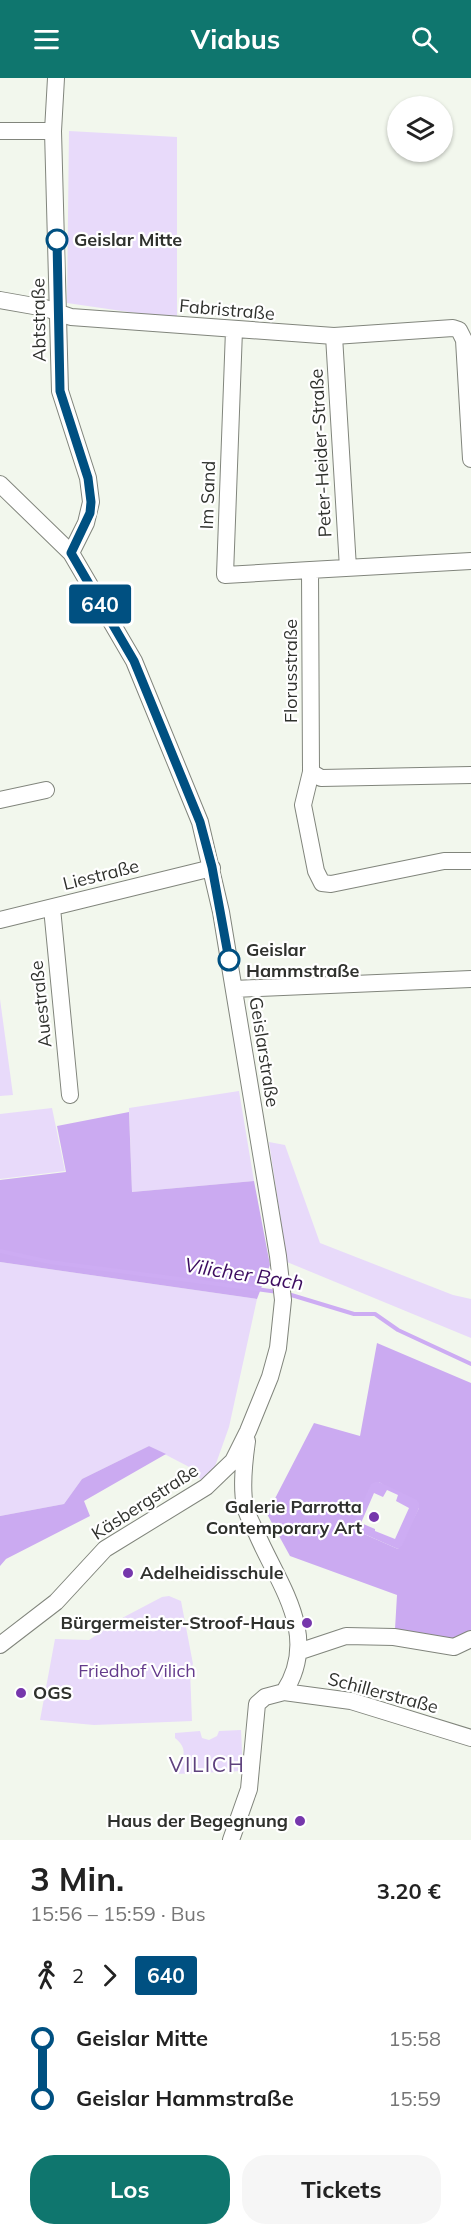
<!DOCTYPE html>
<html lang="de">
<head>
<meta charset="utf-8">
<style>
	:root { --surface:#fff; --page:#f6f6f6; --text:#222; --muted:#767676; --accent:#0f766e }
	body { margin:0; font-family:Mulish,sans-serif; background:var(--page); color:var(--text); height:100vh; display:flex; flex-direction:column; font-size:22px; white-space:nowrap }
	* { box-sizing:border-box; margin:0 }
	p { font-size:20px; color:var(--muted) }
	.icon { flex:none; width:33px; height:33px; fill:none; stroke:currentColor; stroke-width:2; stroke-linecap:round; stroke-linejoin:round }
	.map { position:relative; height:1762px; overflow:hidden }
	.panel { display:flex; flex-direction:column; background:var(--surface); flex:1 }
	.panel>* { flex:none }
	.badge { padding:0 12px; border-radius:4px; font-size:21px; line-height:39px }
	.controls { position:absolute; left:387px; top:18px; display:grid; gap:12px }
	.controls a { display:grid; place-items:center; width:66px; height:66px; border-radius:50%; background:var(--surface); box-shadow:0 2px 4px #0004; font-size:30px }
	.map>.badge { position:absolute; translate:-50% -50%; box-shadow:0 0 0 3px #fff }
	.legs { display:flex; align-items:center; gap:9px; height:66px; padding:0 30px; font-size:20px }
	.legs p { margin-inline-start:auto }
	.overview { display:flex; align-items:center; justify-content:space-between; height:102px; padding:0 30px }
	h1 { font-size:33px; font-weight:700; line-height:45px }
	.cta { display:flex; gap:12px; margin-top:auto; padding:12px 30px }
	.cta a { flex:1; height:69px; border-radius:24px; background:var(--accent); color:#fff; font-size:24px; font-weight:700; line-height:69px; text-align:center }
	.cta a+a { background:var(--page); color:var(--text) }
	ul { padding:0 30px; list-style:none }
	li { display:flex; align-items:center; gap:21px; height:60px; font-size:22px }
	li i { display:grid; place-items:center; width:9px; height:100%; margin:0 8px; background:currentColor }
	li i::after { content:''; width:15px; height:15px; margin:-8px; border:4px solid; border-radius:50%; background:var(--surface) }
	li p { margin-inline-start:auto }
	li:first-child i { background:linear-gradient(#0000 50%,currentColor 0) }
	li:last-child i { background:linear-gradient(currentColor 50%,#0000 0) }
	header { display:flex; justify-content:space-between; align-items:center; height:78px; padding:0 30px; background:var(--accent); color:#fff; font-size:27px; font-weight:700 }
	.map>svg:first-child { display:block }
	.green { fill:#e8dafa }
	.forest { fill:#cbaaf1; fill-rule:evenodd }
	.water { fill:#cdacf3; fill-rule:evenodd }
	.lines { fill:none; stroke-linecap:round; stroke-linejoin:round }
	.stream { stroke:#cdacf3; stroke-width:4 }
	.minor-casing { stroke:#81857c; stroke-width:18 }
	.minor { stroke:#fff; stroke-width:16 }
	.line-1-casing { stroke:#fff; stroke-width:14 }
	.line-1 { stroke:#005081; stroke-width:9 }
	.stop-1-dot { fill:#fff; stroke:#005081; stroke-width:3 }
	.poi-dot { fill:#7637ac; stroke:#fff; stroke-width:2 }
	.labels { text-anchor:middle; stroke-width:4.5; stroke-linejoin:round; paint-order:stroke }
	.stop-label { font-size:18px; font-weight:bold; fill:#2f312d; stroke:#fff; text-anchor:start }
	.street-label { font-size:18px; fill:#2f312d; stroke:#fff }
	.poi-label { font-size:18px; font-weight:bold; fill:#2f312d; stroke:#fff; text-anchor:end }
	.park-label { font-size:18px; fill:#643a8c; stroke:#fff }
	.water-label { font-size:20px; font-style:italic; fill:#3c0c5f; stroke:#fff }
	.quarter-label { font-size:21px; letter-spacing:1.5px; fill:#5f427e; stroke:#fff }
</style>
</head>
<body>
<header><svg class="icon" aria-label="menu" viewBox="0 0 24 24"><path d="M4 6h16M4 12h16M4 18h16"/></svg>Viabus<svg class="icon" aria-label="search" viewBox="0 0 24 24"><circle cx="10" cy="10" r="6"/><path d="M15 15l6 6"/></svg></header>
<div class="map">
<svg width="471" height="1762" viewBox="0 0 471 1762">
	<rect width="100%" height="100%" fill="#f2f7ed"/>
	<!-- green -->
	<path class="green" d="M69,53L177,59V241L67,225Z
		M0,921L13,1017L0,1018Z
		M239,1013L254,1103L132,1114L129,1030Z
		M52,1030L65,1093L0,1101V1036Z
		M269,1064L285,1067L320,1165L453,1217L471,1221V1260L287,1184Z
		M0,1184L257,1221L229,1349L213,1394L202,1404L195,1392L149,1368L82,1401L64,1426L0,1438Z
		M169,1518L181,1523L193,1586L190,1592L192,1643L94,1647L40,1642L55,1561L89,1562L124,1539L162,1519Z
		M241,1652L243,1693L175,1696V1690C186,1680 187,1669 175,1660V1655L200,1653L202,1660L209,1662L217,1658L219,1653Z"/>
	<!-- forest -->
	<path class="forest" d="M129,1034L132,1114L254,1103L270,1187L257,1221L0,1184V1102L66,1094L57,1048Z
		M377,1265L471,1305V1553L450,1561L395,1551L397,1517L290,1478L267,1436L314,1345L360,1358ZM379,1404L419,1430L398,1471L355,1452L352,1448Z
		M149,1368L166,1376L84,1423L90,1438L6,1481L0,1488V1438L64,1426L82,1401Z"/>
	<!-- water -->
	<path class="water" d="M375,1404H379L417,1422L419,1425V1430L402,1468L398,1471L355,1452L352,1448L371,1406ZM387,1412L398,1417L396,1423L409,1430L395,1461L375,1453V1451L361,1445L374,1415L383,1419Z"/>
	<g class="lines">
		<!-- stream -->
		<path class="stream" d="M0,1173L50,1184L278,1214
			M288,1216L354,1236H375L398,1252L471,1286"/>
		<!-- minor casing -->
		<g class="minor-casing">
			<path id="minor" d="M56,0L53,53L60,313L88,400L91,424L86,445L71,475
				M0,53H53
				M0,222L45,230L71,239L334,258L453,250L459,252L464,262L471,381
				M234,252L225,497L310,492
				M334,258L348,490
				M0,406L71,475L134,583L200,744L221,834L278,1178L283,1222L278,1270L270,1299L248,1353L233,1383L206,1409L105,1471L56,1524L0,1567
				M471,483L310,492L311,694L321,700L471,697
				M311,694L303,727L316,793L322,805L331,806L444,783H471
				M0,722L46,712
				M52,830L70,1017
				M0,842L212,790
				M234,911L471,901
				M298,1574L346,1558L394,1559L454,1569L471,1561
				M284,1614L351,1623L471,1660
				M231,1762L249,1711L257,1626L265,1619L284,1614C321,1557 278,1506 256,1454C252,1446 247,1437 245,1428C241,1408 244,1384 247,1363"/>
		</g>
		<!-- minor -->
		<use href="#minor" class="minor"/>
	</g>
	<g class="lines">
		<!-- line-1 casing -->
		<g class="line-1-casing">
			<path id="line-1" d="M57,162L60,313L88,400L91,424L90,435L71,475L134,583L200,744L212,789L229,882"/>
		</g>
		<!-- line-1 -->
		<use href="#line-1" class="line-1"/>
	</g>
	<!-- markers -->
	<g class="stop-1-dot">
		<circle cx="57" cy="162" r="10"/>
		<circle cx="229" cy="882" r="10"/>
	</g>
	<g class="poi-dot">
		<circle cx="374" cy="1439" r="6"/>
		<circle cx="128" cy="1495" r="6"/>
		<circle cx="307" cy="1545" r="6"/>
		<circle cx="21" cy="1615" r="6"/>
		<circle cx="300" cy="1743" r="6"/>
	</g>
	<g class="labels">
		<!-- stop labels -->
		<g class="stop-label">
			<text x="74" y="168">Geislar Mitte</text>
			<text x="246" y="878">Geislar<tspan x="246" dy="21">Hammstraße</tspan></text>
		</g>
		<!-- street labels -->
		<g class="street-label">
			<text transform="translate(227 232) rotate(5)" y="6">Fabristraße</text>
			<text transform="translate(39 242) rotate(-91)" y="6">Abtstraße</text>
			<text transform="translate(321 375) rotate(-93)" y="6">Peter-Heider-Straße</text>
			<text transform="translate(208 417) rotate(-88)" y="6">Im Sand</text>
			<text transform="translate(291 593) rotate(-90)" y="6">Florusstraße</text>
			<text transform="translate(101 797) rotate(-14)" y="6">Liestraße</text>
			<text transform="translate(41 926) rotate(-96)" y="6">Auestraße</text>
			<text transform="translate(264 974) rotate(81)" y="6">Geislarstraße</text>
			<text transform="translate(145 1424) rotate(-33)" y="6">Käsbergstraße</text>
			<text transform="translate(383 1615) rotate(15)" y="6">Schillerstraße</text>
		</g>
		<!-- poi labels -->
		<g class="poi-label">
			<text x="362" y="1435">Galerie Parrotta<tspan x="362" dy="21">Contemporary Art</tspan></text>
			<text x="140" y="1501" text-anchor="start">Adelheidisschule</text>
			<text x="295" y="1551">Bürgermeister-Stroof-Haus</text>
			<text x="33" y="1621" text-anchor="start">OGS</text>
			<text x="288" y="1749">Haus der Begegnung</text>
		</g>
		<!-- park labels -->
		<g class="park-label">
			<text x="137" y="1599">Friedhof Vilich</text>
		</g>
		<!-- water labels -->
		<g class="water-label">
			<text transform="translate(244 1196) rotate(9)" y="7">Vilicher Bach</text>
		</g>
		<!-- quarter labels -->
		<g class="quarter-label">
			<text x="207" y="1694">VILICH</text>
		</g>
	</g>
</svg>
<div class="controls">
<a><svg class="icon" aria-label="layers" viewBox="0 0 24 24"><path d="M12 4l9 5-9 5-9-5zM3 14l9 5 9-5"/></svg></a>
</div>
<b class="badge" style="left:100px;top:526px;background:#005081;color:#fff">640</b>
</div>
<section class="panel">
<div class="overview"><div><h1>3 Min.</h1><p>15:56 – 15:59 · Bus</p></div><b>3.20 €</b></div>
<div class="legs"><svg class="icon" aria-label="walk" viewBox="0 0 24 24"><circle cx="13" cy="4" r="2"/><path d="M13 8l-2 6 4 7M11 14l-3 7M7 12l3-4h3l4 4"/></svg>2<svg class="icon" aria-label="forward" viewBox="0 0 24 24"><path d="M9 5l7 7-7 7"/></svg><b class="badge" style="background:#005081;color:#fff">640</b></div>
<ul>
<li><i style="color:#005081"></i><b>Geislar Mitte</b><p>15:58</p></li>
<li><i style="color:#005081"></i><b>Geislar Hammstraße</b><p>15:59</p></li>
</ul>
<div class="cta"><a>Los</a><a>Tickets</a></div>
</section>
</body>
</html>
